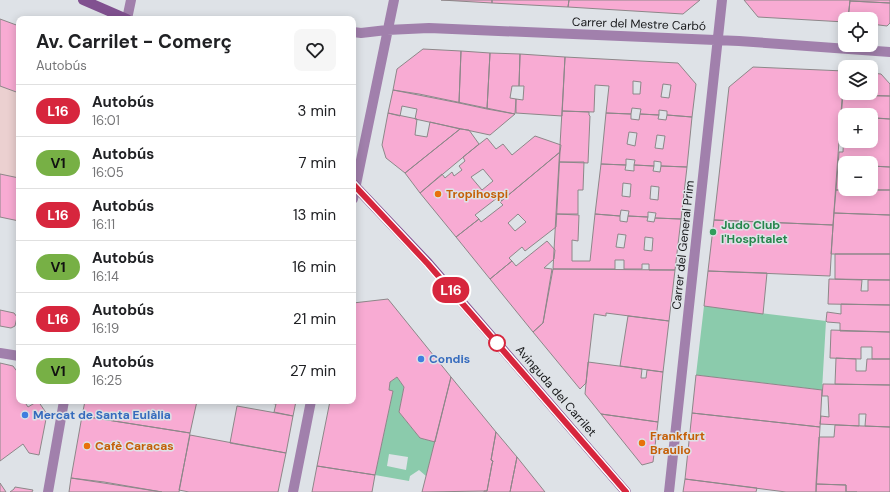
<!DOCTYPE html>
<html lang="es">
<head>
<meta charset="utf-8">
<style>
	:root { --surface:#fff; --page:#f6f6f6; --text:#202124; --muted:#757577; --line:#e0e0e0 }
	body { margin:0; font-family:"DM Sans",sans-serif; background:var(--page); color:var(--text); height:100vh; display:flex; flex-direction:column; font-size:15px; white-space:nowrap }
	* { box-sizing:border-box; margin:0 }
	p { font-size:13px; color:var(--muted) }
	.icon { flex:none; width:22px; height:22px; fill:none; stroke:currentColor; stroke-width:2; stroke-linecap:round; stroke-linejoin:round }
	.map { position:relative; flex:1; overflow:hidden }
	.sheet { position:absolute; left:16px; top:16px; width:340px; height:388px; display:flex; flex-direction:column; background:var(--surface); border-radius:8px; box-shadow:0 2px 10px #0003 }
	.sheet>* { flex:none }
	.badge { padding:0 8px; border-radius:13px; font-size:14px; line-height:26px }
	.controls { position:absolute; left:838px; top:12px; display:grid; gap:8px }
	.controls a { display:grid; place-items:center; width:40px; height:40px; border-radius:8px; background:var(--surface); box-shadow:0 2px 10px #0003; font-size:20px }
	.map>.badge { position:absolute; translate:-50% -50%; box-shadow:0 0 0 2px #fff }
	.round { display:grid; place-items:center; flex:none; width:42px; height:42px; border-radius:8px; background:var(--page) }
	.overview { display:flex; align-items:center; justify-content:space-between; height:68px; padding:0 20px }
	h1 { font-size:19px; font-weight:700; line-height:30px }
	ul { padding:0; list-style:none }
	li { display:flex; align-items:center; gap:12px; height:52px; padding:0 20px; border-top:1px solid var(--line) }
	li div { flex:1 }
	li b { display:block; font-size:15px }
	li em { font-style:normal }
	li .badge { min-width:44px; font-weight:700; text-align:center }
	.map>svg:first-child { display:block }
	.education { fill:#ebd0d0 }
	.green { fill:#8bcbac; fill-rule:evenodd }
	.building { fill:#f8abd3; stroke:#8d8789; fill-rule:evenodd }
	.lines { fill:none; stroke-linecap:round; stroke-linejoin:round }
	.street { stroke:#a180ac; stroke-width:10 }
	.secondary { stroke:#815190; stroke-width:10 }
	.line-casing { stroke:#fff; stroke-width:9 }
	.line { stroke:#d7263d; stroke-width:6 }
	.food-dot { fill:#e8710a; stroke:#dee2e7; stroke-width:1.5 }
	.leisure-dot { fill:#2e9e5b; stroke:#dee2e7; stroke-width:1.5 }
	.stop-dot { fill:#fff; stroke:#d7263d; stroke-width:2 }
	.shop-dot { fill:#3f7fe0; stroke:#dee2e7; stroke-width:1.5 }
	.labels { text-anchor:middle; stroke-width:3; stroke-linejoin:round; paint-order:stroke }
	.street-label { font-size:12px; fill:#161719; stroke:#dee2e7 }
	.food-label { font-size:12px; font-weight:bold; fill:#c56008; stroke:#dee2e7; text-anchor:start }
	.leisure-label { font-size:12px; font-weight:bold; fill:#27864d; stroke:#dee2e7; text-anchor:start }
	.shop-label { font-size:12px; font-weight:bold; fill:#366cbe; stroke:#dee2e7; text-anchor:start }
</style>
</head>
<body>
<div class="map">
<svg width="890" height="492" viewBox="0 0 890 492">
	<rect width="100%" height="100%" fill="#dee2e7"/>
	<!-- education -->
	<path class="education" d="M0,19L19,26V221L0,217Z"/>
	<!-- green -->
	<path class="green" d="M704,306L826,321L822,390L696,375Z
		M397,377L404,387L399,412L420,438L435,442L426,476L419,470L410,476L409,481L375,475L393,391L389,390L390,382ZM389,454L408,457L406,470L387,466Z"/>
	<!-- building -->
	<path class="building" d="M441,0H492V3Z
		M492,0H569L568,7L492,3Z
		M569,0H700L683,14L568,7Z
		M744,0H850L848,19H845V22L758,17Z
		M850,0H890V3L850,1Z
		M850,1L890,3V23L887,26L871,24V19H848Z
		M0,19L19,26V93L0,86Z
		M423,49L461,51L459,103L393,90L397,69Z
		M461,51L490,53L487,109L459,103Z
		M490,53L520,54L519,86H512L510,98L516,99L515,114L487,109Z
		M520,54L565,57L562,116L516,113V99L523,100L524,86H519Z
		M565,57L678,63L696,84L692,117L667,115V111L659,110V115L640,114L641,109L632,108L631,114L606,113L609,86L595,85L594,112L562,111ZM633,81L641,82L640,94H633ZM663,84L671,85L669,98L661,97Z
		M753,67L844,71L833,225L714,220L729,87Z
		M844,71L845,93H871V73L881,74L890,84V96L843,95Z
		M393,90L419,94L515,114L490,135L415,119L417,109L402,106L400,116L388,113Z
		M843,95L890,96V119L877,118V114H875V115L856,114V115H845V117H841Z
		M562,111L589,112V115L590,116L588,163L559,162Z
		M388,113L417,119L415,135L427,137L430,122L460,129L405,173L386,158L382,145Z
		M606,113L631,114V119L639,120L640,114L659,115L658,119L666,120L667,115L692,117L687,167L661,166V162L654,161V166L634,165L635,160L626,159V165L601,164ZM629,132L637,133L635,146L627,144ZM657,135L665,136L663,149L655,148Z
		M841,117H845V141H871V118L890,119V167L871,166V163H845V165L838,166L839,152H843L844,130L840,131Z
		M460,129L469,130L479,144L420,193L405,173Z
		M535,136L561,145L560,152L500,202L497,198L475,215L479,219L456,237L420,193L442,174L445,178L452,172L454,176L462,170L459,166L465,161L463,157L487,138L496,149L503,144L512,155ZM483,169L493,181L482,190L471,177Z
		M560,152L556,227L525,251L522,247L509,258L512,261L490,279L456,237L479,219L481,222L503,205L500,202ZM518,214L526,222L515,231L508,223Z
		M559,162H584L583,190H578V214H556Z
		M601,164L626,165L625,170L634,171V165L654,166L653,171L660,172L661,166L687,167L681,219L655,218L656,213L648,212V217L628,216L629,211L621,210L620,216L595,214ZM623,183L631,184L630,197L622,196ZM651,186L659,187L658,200L650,199Z
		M843,165H845V189H871V166L890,167V190H836L838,166Z
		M0,174L19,178V221L0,217Z
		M836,190H890V215L834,213Z
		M834,213L890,215V254H831Z
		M556,214L579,215L578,241L572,240V261H590L595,214L620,216V221L627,222L628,216L648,217L647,221L654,222L655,218L681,219L675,270H649V264H642V269H624V260H615V269H553ZM618,234L626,235L624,248L616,247ZM645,237L653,238L652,251L644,250Z
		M714,220L833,225L830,276L708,271Z
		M547,241L555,250L554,259L544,268L552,269L543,323L533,332L490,279L512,261L516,266Z
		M835,254H890V280L835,279Z
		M553,269L675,270L669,321L606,313V316L594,314L586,383L580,389L533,332L543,323Z
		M708,271L767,273L763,314L704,306Z
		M829,279L862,280L861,291H868V280H890V305L828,304Z
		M388,299L451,377L435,442L420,438L399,412L404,387L397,377L390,382L389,390L393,391L375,475L317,466L330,401H353V303Z
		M841,304L890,305V332L840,331V323L827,322L826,321L827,312L841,314Z
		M0,310L14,313L17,317L15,326L11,328L0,326Z
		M628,316L669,321L663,372L620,366Z
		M831,330L890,332V359H872V347H861V359L830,358Z
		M836,358L856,359V371H866L867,359H890V385L835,384Z
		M588,362L642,369L641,378H646L647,370L663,372L658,422L601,414L585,394Z
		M0,363L13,366L19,374V401H24L28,407L38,401L47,414L39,455L29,453L23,444L0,461Z
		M696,375L822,390L820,427L692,413Z
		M451,377L496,432L491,460L493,461L492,464L487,491L422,492Z
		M823,384L890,385V427L865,426L866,414H859V426L820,424L821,416L829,417L828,396H822Z
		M85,401H197L190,433L82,416Z
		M257,401H296L293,416L274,412L276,404Z
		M237,406L293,416L286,453L230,443Z
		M692,413L820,427L816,492H786L685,479Z
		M601,414L658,422L653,462L642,465Z
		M82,416L190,433L179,492H162L71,478Z
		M835,425L890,427V492H846V485L816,484L819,437H834Z
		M496,432L517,457L510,492H484V491H487L492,464L493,461L491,460Z
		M190,435L286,453L278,492H189L179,490Z
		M517,457L545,492H510Z
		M317,466L375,475L372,492H312Z
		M71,478L104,482L162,492H69Z
		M685,479L757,488L756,492H683Z
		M0,483L6,492H0Z
		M816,484L846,485V492H857H816Z
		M15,487L33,490L32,492H10L14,489Z"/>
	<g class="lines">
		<!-- street -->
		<path class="street" d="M127,19L131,0
			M353,32L361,33L387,30L429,28L739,41L890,52
			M353,199L394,0
			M0,353L19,356
			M48,492L64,401
			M293,492L311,401
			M669,492L722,0"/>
		<!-- secondary -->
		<path class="secondary" d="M83,0L127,19
			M353,184L428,263L626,492"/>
	</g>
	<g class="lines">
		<!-- line casing -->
		<g class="line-casing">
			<path id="line" d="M353,184L428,264L626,492"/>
		</g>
		<!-- line -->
		<use href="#line" class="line"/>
	</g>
	<!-- markers -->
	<g class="food-dot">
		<circle cx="438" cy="194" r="4"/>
		<circle cx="642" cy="443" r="4"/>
		<circle cx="87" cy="446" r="4"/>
	</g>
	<circle class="leisure-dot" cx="713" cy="232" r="4"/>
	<circle class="stop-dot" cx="497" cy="343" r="8"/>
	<g class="shop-dot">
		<circle cx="421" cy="359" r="4"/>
		<circle cx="25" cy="415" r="4"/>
	</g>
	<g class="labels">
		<!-- street labels -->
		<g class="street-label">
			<text transform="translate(639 24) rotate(2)" y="4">Carrer del Mestre Carbó</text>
			<text transform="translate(683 245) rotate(-84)" y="4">Carrer del General Prim</text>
			<text transform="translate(556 391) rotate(49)" y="4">Avinguda del Carrilet</text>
		</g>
		<!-- food labels -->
		<g class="food-label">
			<text x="446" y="198">Tropihospi</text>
			<text x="650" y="440">Frankfurt<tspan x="650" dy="14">Braulio</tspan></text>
			<text x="95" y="450">Cafè Caracas</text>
		</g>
		<!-- leisure labels -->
		<g class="leisure-label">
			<text x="721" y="229">Judo Club<tspan x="721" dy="14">l'Hospitalet</tspan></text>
		</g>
		<!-- shop labels -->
		<g class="shop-label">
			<text x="429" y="363">Condis</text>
			<text x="33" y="419">Mercat de Santa Eulàlia</text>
		</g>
	</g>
</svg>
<div class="controls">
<a><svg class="icon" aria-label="locate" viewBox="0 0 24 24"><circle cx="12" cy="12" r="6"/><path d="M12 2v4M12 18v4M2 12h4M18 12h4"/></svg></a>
<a><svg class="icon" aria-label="layers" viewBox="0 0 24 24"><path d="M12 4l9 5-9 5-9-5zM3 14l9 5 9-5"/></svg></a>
<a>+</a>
<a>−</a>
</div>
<b class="badge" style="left:451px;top:290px;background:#d7263d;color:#fff">L16</b>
<section class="sheet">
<div class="overview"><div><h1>Av. Carrilet - Comerç</h1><p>Autobús</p></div><a class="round"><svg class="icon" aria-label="heart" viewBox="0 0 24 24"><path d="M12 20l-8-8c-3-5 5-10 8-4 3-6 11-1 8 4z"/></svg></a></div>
<ul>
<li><span class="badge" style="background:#d7263d;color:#fff">L16</span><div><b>Autobús</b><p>16:01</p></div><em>3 min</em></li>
<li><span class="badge" style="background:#77b045;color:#111">V1</span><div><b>Autobús</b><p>16:05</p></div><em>7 min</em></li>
<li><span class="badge" style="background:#d7263d;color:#fff">L16</span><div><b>Autobús</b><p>16:11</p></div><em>13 min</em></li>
<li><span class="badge" style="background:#77b045;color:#111">V1</span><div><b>Autobús</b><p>16:14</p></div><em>16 min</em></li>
<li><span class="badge" style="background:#d7263d;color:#fff">L16</span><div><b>Autobús</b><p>16:19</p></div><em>21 min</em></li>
<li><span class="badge" style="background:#77b045;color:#111">V1</span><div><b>Autobús</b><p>16:25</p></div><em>27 min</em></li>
</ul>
</section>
</div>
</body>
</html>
